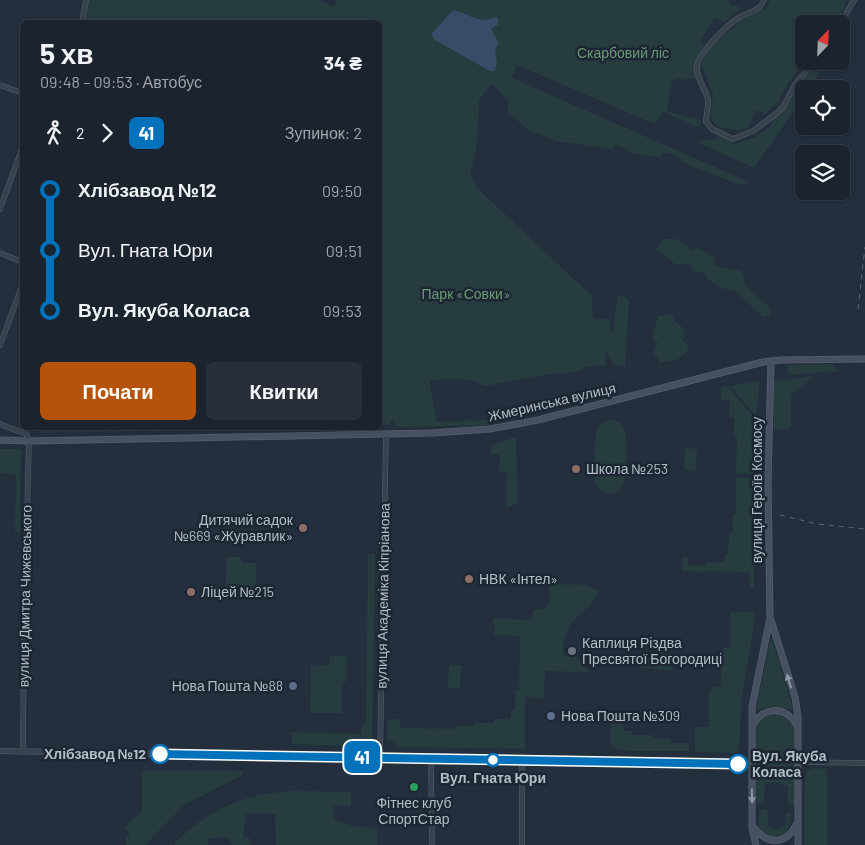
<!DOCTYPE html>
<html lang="uk">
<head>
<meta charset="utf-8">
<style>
	:root { --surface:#1b232e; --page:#282f3a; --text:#f1f3f6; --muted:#a0a4aa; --line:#39404a; --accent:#b45309 }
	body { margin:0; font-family:Barlow,sans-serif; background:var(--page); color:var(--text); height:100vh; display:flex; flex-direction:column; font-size:19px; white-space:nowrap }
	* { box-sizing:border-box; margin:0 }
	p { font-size:16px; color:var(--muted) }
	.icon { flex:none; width:28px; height:28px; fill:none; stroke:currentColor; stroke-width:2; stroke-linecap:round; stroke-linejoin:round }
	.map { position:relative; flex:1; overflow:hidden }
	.panel { position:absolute; left:20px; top:20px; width:362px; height:410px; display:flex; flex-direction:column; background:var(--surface); border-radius:8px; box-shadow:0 1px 4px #0004,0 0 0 1px var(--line) }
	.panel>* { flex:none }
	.badge { padding:0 10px; border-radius:8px; font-size:18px; line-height:32px }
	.needle { width:32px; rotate:23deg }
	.controls { position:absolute; left:795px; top:15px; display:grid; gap:10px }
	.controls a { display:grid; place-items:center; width:55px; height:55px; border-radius:8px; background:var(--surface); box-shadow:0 1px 4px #0004,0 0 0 1px var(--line); font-size:25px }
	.map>.badge { position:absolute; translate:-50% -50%; box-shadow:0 0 0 2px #fff }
	.legs { display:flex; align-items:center; gap:8px; height:55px; padding:0 20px; font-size:16px }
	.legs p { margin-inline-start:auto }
	.head { display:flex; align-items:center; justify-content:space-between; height:85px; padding:0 20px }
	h1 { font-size:28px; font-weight:700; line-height:38px }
	.button { display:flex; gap:10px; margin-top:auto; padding:10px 20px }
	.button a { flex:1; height:58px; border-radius:8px; background:var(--accent); color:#fff; font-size:20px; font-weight:700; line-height:58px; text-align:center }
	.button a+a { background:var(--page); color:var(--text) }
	ul { padding:0 20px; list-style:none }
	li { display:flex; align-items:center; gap:18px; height:60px; font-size:19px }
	li i { display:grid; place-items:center; width:8px; height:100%; margin:0 6px; background:currentColor }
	li i::after { content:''; width:12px; height:12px; margin:-6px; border:4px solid; border-radius:50%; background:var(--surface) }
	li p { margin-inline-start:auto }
	li:first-child i { background:linear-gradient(#0000 50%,currentColor 0) }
	li:last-child i { background:linear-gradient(currentColor 50%,#0000 0) }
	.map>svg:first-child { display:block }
	.green { fill:#263c3f }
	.water { fill:#394c67 }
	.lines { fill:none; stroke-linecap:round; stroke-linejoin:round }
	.minor-casing { stroke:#565f6c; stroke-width:5.5 }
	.tertiary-casing { stroke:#565f6c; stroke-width:6 }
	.secondary-casing { stroke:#565f6c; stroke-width:7 }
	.minor { stroke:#38414e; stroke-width:4.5 }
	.tertiary { stroke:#38414e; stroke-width:5 }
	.secondary { stroke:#465061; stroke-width:5.5 }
	.rail { stroke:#5a6575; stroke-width:1; stroke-dasharray:5 5; stroke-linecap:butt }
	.oneway { fill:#8e96a5 }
	.line-1-casing { stroke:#fff; stroke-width:11 }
	.line-1 { stroke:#0072bc; stroke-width:8 }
	.education-dot { fill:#8d6e63; stroke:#1d2633; stroke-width:2 }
	.worship-dot { fill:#6b7280; stroke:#1d2633; stroke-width:2 }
	.service-dot { fill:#5c6f8a; stroke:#1d2633; stroke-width:2 }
	.stop-1-dot { fill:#fff; stroke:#0072bc; stroke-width:2.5 }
	.leisure-dot { fill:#2e9e5b; stroke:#1d2633; stroke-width:2 }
	.labels { text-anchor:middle; stroke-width:5; stroke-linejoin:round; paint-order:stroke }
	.park-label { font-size:14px; fill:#6b9a76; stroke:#1d2633 }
	.street-label { font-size:14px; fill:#b4bcc9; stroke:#1d2633 }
	.poi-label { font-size:14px; fill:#b4bcc9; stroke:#1d2633; text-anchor:start }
	.stop-label { font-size:14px; font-weight:bold; fill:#b4bcc9; stroke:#1d2633; text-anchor:end }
</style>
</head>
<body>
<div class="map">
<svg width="865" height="845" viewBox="0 0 865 845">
	<rect width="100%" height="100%" fill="#242f3e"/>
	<!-- green -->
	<path class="green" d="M88,0H319L334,7L337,0H730L729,3L743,9L734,13L725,22L714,18L700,42L704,44L695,65L697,79L687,78L686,80L676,78L672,82L667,109L669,112L703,121L697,127L662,111L656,124L650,122L517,65L512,78L749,182L740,185L688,165L672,154L663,152L660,158L632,153L616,144L611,149L556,141L527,129L507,111L509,102L492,83L479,100L477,144L470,175L477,188L592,296L593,318L610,320V332L613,331L618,294L629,300L625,366L613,365L606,350L605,365L583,367L582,370L556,375L555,373L485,386C481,385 479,382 475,381C461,377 443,380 429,380L437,422L488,420L489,425L396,427L394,420L391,421L389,425H380V22H85Z
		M770,0H847L841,15L833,24H804V61H806L787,84L778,102L765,114L756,110L748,128C735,132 727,129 715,125L711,116L713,94L701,64L709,47L744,19L766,8Z
		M818,61H828L809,89H804V96L754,168L697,142L703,139L712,141L720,136L732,141L734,144C749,142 759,135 771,126V118L773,119L784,108L791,95Z
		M663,239H678L691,250L698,248L714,257L715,266L742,271L746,286L772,310L770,316L763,317L734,290L720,288L708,279L703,272L696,273L690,264H675L656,249Z
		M673,314L674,321L686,330L682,341L686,342L689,350L677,360L659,363V358L653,354L658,343L652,339L658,316Z
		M832,364L839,371L789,375L787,365Z
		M814,376L791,395V427L787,430H774L772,381Z
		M760,381L756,416L730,386Z
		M728,386L755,419V474L736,473L737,437L734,436V417H729L730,400H721V387Z
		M609,420C619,420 624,425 626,435C626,449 632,498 607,493C602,492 597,488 596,483C593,476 594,436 597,429C599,424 604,422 609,420Z
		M40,428H155V431L39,433Z
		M273,428H348V429L277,431Z
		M516,437L518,503L506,508L507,472L499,471L500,454H491V445Z
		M685,448L697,449L696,471L684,470Z
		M0,449H20L21,452L20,532H15L16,474L0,473Z
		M736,478H754V587H750L749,572L681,571L683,557H688V565L706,566L707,562H724L725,554H728L729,534L732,533L733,514H736Z
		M368,554H375L372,747L292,744L291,732L361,734V726L366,721Z
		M230,557H240L243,563H256V593L229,594L226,592V559Z
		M549,584L587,585L600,592L588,607L570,624L563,644V655L577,657L589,672L545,671L544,698L525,697V749L396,747L394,742L387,740V720L400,719V728L455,729V726H474L475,723H494V719H511V710H515V691H519L520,636L494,635L495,624L492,623L494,618L532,620L533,610L545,609L550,599Z
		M730,612H755L754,624L742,696L739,750L736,753L695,752V727H709V696L712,687L722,686L720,656L723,648L731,647Z
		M770,639H772L792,705L791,710L772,706L756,710Z
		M642,651L673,653L672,670L641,668Z
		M330,656H347L346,682H342V713H310L311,666L329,665Z
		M449,665H461L460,688H448Z
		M773,712C784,715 793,718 796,730L795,769L796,804L794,806L787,804L788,786L776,782L765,784L764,803H754L753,728L762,716Z
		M610,713H623V731H632V735H652V738L671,739V743H688L690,751H631L616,749L610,743Z
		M812,768L827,769V845H804L805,776L807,771Z
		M142,770L244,771L241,776L184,805L145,845H126V837H129V830H125V827L142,811Z
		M292,791L351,792V806L333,805L334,819L353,826L377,828V845H276L275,814H246L243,837L251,839L250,845H232L229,838L219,837L208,839V845H169L171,843L173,845C208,809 243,794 292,791Z
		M762,809H766L768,812V825L776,830L785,826L786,814L791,812C793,828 781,845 764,834C762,833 760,830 759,828C758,824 759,817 759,812Z"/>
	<!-- water -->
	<path class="water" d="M453,10C467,13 480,25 496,17L498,18V25L491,29L499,43L495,50L497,64L494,71H490L435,40L431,34Z"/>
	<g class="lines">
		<!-- minor casing -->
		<g class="minor-casing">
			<path id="minor" d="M764,0C760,12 750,11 740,17C729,23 698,53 697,66C696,78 705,88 708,99C709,106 706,115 706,122L712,129L733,139L753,131L777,113L783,107L796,83L815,61
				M82,22L86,0
				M840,24L854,0
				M0,85L22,93
				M0,209L22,149
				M0,253L22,262
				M0,345L22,286
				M0,424L26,434
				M23,751L24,628L29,441L26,434V428
				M380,758L386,434
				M431,759L432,845
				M798,762L865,763"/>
		</g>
		<!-- tertiary casing -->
		<g class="tertiary-casing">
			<path id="tertiary" d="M0,751L751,765
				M522,760V845"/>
		</g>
		<!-- secondary casing -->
		<g class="secondary-casing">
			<path id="secondary" d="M0,440L29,441L188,438L432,433L490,429L538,420L763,362L781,360L865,359
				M771,620L795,697L798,717V845
				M752,727C761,706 786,705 797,725
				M754,828C768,845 786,845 796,825
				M756,845L752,827V707L770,618L768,482L771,361"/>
		</g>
		<!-- minor -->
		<use href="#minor" class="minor"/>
		<!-- tertiary -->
		<use href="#tertiary" class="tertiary"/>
		<!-- secondary -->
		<use href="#secondary" class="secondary"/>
		<!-- rail -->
		<path class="rail" d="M858,309L865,247
			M780,515L817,524L865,529"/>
	</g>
	<!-- one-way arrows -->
	<defs><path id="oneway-solid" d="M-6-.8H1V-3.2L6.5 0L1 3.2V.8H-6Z" transform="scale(1.25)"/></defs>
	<g class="oneway">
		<use href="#oneway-solid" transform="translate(789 681) rotate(-107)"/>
		<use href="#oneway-solid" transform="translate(752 796) rotate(89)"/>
	</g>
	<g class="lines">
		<!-- line-1 casing -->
		<g class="line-1-casing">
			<path id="line-1" d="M160,754L738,764"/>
		</g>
		<!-- line-1 -->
		<use href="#line-1" class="line-1"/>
	</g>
	<!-- markers -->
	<g class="education-dot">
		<circle cx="576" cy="469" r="5"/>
		<circle cx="303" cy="528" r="5"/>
		<circle cx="469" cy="579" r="5"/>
		<circle cx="191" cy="592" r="5"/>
	</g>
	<circle class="worship-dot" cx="572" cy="651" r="5"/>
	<g class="service-dot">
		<circle cx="293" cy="686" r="5"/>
		<circle cx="551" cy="716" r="5"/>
	</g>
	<g class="stop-1-dot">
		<circle cx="160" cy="754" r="9"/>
		<circle cx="493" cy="760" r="6"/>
		<circle cx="738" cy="764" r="9"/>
	</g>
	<circle class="leisure-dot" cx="414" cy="787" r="5"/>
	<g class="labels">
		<!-- park labels -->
		<g class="park-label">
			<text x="623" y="58">Скарбовий ліс</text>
			<text x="466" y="299">Парк «Совки»</text>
		</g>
		<!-- street labels -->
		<g class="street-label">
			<text transform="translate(552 402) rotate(-13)" y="5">Жмеринська вулиця</text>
			<text transform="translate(757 490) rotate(-90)" y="5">вулиця Героїв Космосу</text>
			<text transform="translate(25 596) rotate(-89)" y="5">вулиця Дмитра Чижевського</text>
			<text transform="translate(383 596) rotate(-89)" y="5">вулиця Академіка Кіпріанова</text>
		</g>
		<!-- poi labels -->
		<g class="poi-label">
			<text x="586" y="474">Школа №253</text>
			<text x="293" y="525" text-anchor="end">Дитячий садок<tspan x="293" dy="16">№669 «Журавлик»</tspan></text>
			<text x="479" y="584">НВК «Інтел»</text>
			<text x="201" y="597">Ліцей №215</text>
			<text x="582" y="648">Каплиця Різдва<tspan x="582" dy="16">Пресвятої Богородиці</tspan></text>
			<text x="283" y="691" text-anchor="end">Нова Пошта №88</text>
			<text x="561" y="721">Нова Пошта №309</text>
			<text x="414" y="808" text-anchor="middle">Фітнес клуб<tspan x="414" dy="16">СпортСтар</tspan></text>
		</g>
		<!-- stop labels -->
		<g class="stop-label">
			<text x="146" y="759">Хлібзавод №12</text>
			<text x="752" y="761" text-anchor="start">Вул. Якуба<tspan x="752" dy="16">Коласа</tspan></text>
			<text x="493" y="783" text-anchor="middle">Вул. Гната Юри</text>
		</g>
	</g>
</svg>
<div class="controls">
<a><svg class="needle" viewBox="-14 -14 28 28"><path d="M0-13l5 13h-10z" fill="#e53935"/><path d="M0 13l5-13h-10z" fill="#a0a4aa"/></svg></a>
<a><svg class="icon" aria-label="locate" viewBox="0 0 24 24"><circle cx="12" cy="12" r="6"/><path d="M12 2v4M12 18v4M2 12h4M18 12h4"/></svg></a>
<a><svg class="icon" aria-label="layers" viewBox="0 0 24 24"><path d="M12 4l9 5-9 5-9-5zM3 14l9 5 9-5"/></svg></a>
</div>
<b class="badge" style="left:362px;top:757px;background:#0072bc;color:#fff">41</b>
<section class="panel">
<div class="head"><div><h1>5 хв</h1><p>09:48 – 09:53 · Автобус</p></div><b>34 ₴</b></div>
<div class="legs"><svg class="icon" aria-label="walk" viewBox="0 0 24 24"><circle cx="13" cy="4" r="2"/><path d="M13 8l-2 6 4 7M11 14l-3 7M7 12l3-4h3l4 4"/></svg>2<svg class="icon" aria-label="forward" viewBox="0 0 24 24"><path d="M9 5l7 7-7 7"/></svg><b class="badge" style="background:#0072bc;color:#fff">41</b><p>Зупинок: 2</p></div>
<ul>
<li><i style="color:#0072bc"></i><b>Хлібзавод №12</b><p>09:50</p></li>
<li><i style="color:#0072bc"></i><span>Вул. Гната Юри</span><p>09:51</p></li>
<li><i style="color:#0072bc"></i><b>Вул. Якуба Коласа</b><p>09:53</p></li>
</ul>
<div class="button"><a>Почати</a><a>Квитки</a></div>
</section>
</div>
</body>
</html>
